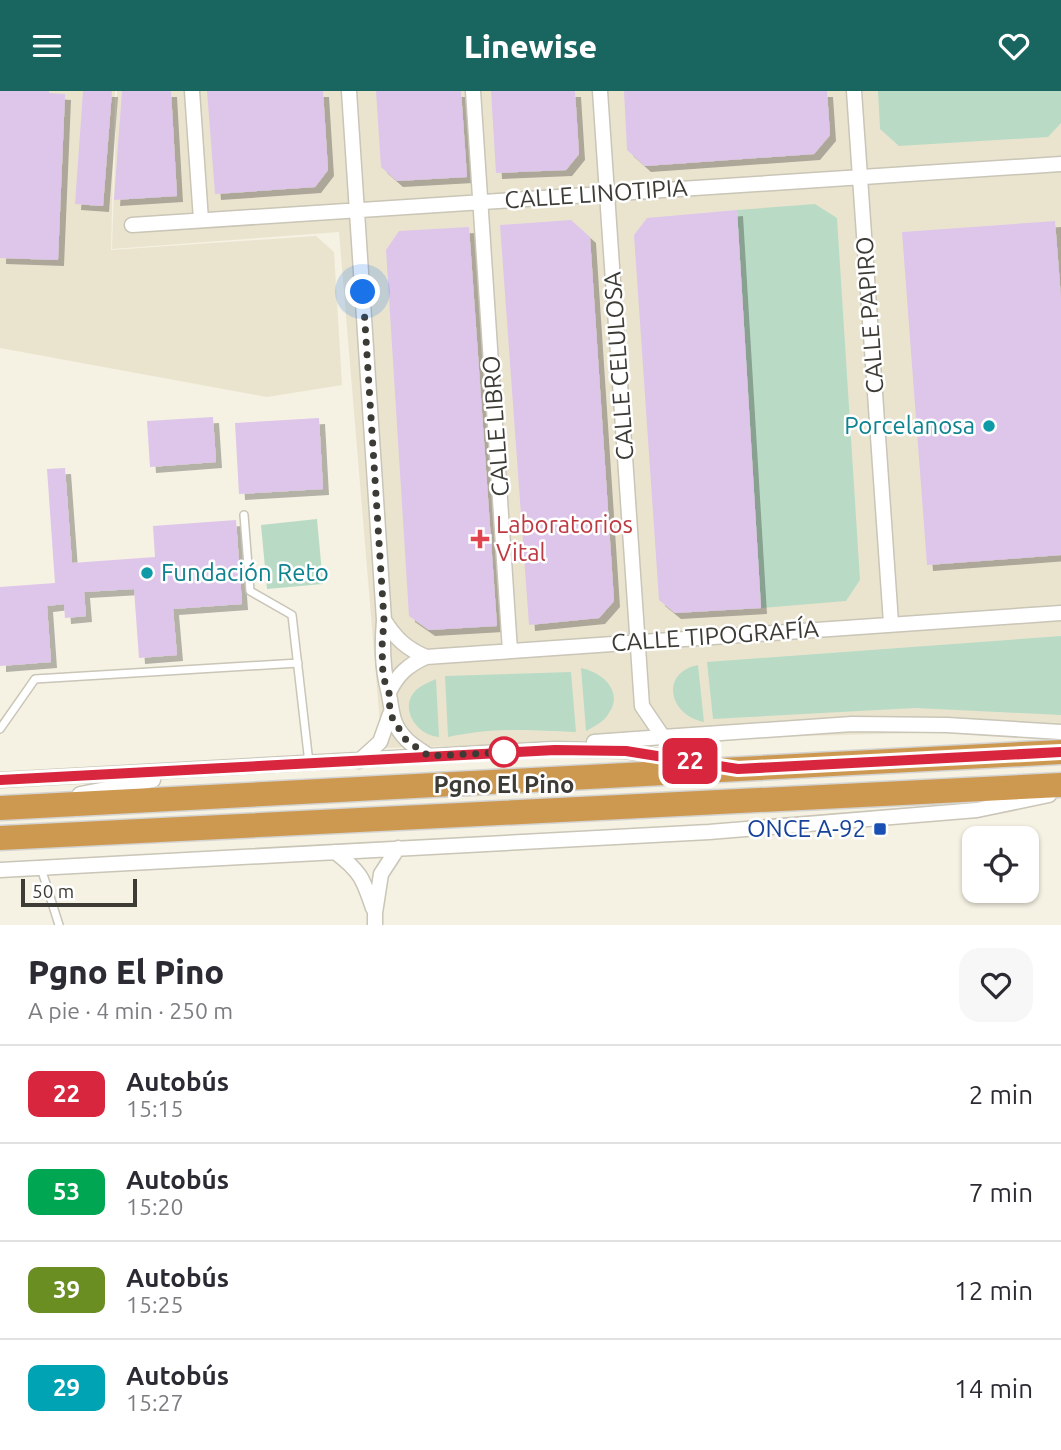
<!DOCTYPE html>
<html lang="es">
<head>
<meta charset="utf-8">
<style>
	:root { --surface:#fff; --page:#f7f7f7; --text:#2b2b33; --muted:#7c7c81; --line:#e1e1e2; --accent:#196560 }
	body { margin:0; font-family:Ubuntu,sans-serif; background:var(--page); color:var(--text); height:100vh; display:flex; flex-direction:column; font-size:26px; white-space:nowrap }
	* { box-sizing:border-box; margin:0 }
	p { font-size:23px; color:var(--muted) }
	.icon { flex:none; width:38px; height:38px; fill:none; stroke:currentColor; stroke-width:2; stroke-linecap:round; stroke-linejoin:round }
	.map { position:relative; height:834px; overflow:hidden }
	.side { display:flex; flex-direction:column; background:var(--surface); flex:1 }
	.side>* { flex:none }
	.badge { padding:0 14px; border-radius:10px; font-size:24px; line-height:46px }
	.tools { position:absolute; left:962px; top:735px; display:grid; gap:14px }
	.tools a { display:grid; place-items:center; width:77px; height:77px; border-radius:14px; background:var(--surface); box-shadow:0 2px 5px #0004; font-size:35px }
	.scale { position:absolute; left:21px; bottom:18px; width:116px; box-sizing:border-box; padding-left:7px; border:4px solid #3c3b35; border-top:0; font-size:19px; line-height:24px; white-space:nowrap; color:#3c3b35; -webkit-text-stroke:5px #fff; paint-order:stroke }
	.you { position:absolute; width:35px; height:35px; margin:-18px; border:5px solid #fff; border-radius:50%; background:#1a73e8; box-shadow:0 0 0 10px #1a73e833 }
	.map>.badge { position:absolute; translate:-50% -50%; box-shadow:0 0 0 4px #fff }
	.round { display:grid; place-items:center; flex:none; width:74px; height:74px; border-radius:21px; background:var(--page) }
	.overview { display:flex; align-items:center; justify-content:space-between; height:119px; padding:0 28px }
	h1 { font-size:33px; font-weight:800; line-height:52px }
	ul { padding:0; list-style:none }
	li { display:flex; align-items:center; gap:21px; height:98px; padding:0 28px; border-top:2px solid var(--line) }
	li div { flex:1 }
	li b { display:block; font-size:26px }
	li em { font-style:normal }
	li .badge { min-width:77px; font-weight:700; text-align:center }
	header { display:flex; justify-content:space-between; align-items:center; height:91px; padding:0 28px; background:var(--accent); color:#fff; font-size:32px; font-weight:800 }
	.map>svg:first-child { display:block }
	.built { fill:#eae4cf }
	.green { fill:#b9dbc5 }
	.building { fill:#dec6ea; filter:url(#shadow) }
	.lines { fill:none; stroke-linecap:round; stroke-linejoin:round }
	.lane-casing { stroke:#c9c5b7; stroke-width:10 }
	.street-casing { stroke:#c9c5b7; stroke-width:17 }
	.highway-casing { stroke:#d4d4d3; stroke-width:27 }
	.lane { stroke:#fff; stroke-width:7 }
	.street { stroke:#fff; stroke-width:14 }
	.highway { stroke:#cd9951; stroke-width:24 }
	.line-casing { stroke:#fff; stroke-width:16 }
	.line { stroke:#d7263d; stroke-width:10 }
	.walk { stroke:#3c3b35; stroke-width:7; stroke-dasharray:0 12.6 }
	.culture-dot { fill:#0f9aa8; stroke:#fff; stroke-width:2.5 }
	.health-dot { fill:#e0444e; stroke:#fff; stroke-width:2.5 }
	.stop-dot { fill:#fff; stroke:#d7263d; stroke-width:3.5 }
	.transit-dot { fill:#1a4fb4; stroke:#fff; stroke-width:2.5 }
	.labels { text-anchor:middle; stroke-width:5; stroke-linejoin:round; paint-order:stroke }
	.street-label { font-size:24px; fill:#3c3b35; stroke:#fff }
	.culture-label { font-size:24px; fill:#0d838f; stroke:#fff; text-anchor:end }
	.health-label { font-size:24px; fill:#be3a42; stroke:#fff; text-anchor:start }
	.stop-label { font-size:24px; font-weight:bold; fill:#3c3b35; stroke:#fff }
	.transit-label { font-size:24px; fill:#164399; stroke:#fff; text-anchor:end }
</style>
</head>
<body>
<header><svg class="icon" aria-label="menu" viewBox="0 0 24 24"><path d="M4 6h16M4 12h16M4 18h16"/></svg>Linewise<svg class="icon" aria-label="heart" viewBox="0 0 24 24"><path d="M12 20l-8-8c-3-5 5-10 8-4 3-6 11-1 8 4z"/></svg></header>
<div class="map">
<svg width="1061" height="834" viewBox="0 0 1061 834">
	<defs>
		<filter id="shadow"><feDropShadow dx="6" dy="6" stdDeviation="0" flood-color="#0004"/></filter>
	</defs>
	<rect width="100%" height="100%" fill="#f5f1e3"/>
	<!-- built -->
	<path class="built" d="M0,0H115L111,159L316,145L334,161L342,294L267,306L0,257Z
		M117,0H1061V638L382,657L339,141L112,158Z"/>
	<!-- green -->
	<path class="green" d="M878,0H1061V32L1048,46L899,55L880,38Z
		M815,113L837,127L860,489L846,510L761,517L737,119Z
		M317,428L323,493L267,498L261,434Z
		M1061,545V624L915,617L713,628L707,571Z
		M698,574L704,631C667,623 661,581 698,574Z
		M581,577C602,581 624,600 609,622C604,631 595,635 586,640Z
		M571,581L576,641C529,639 495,636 448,646L445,585Z
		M436,588L439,646C417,645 398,617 416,599C422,594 429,591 436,588Z"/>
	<!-- building -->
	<path class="building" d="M0,0H49V2L65,3L58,169L0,167Z
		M83,0H112L103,115L75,113Z
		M122,0H171L177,105L114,109Z
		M207,0H323L328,79L315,96L215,103Z
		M376,0H461L467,86L397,90L381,76Z
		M491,0H575L579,63L566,79L496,82Z
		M624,0H827L830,44L814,63L645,75L627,59Z
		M737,119L761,517L675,522L659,509L634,144L647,127Z
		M571,129L590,146L614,510L599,527L529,534L500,134Z
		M1055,130L1061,207V464L927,474L902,141Z
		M469,136L497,535L429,539L409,525L386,159L399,140Z
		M213,326L216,371L150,376L147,330Z
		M319,327L323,398L239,403L235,332Z
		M65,377L72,472L155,466L153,435L236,429L242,513L173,518L177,564L139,567L134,498L84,501L86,525L65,527L64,513L47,515L51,571L0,575V496L55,492L47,378Z"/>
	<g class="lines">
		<!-- lane casing -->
		<g class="lane-casing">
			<path id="lane" d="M244,424L250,500L292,524L309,672
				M0,638L35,588L298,572
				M41,777L59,834"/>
		</g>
		<!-- street casing -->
		<g class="street-casing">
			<path id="street" d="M192,0L201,129
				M349,0L384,529C382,554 382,575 388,599C393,620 390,632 407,649C413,655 422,660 429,665
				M473,0L510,560
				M600,0L642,615L663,646L852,633L947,634L1061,641
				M854,0L891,532
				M132,134L1061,73
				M384,529C396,548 406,557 426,566L1061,522
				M389,601C398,583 408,574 426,566
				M594,651L663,646
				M359,670L380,651L390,623
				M0,689L555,658L626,660L699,672
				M80,703L153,689
				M335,761C360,780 363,787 373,817
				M0,779L709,741L977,719L1049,704
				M375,834V822L381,783L398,757"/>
		</g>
		<!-- highway casing -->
		<g class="highway-casing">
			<path id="highway" d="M0,717L1061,661
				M0,747L1061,694"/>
		</g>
		<!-- lane -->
		<use href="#lane" class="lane"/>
		<!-- street -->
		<use href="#street" class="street"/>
		<!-- highway -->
		<use href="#highway" class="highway"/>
	</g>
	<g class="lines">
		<!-- line casing -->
		<g class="line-casing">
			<path id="line" d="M0,689L555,659L626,660L738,678L1061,661"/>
		</g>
		<!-- line -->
		<use href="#line" class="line"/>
		<!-- walk -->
		<path class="walk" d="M363,201L384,529L382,556L383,586L389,601L390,623L406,649L429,665L510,661H504"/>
	</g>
	<!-- markers -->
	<g class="culture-dot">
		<circle cx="989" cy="335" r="7"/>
		<circle cx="147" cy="482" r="7"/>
	</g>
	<path class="health-dot" d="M476.5 437.5h7v7h7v7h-7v7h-7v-7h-7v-7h7z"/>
	<circle class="stop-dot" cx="504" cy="661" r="14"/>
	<rect class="transit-dot" x="873" y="731" width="14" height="14" rx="3.5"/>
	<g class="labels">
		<!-- street labels -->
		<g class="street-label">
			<text transform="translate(596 103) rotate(-4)" y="8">CALLE LINOTIPIA</text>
			<text transform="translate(870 224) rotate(-94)" y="8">CALLE PAPIRO</text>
			<text transform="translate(619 275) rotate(-94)" y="8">CALLE CELULOSA</text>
			<text transform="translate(496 335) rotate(-94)" y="8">CALLE LIBRO</text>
			<text transform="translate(715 545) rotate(-4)" y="8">CALLE TIPOGRAFÍA</text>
		</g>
		<!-- culture labels -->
		<g class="culture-label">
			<text x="975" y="343">Porcelanosa</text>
			<text x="161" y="490" text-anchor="start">Fundación Reto</text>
		</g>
		<!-- health labels -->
		<g class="health-label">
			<text x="496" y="442">Laboratorios<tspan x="496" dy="28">Vital</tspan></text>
		</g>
		<!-- stop labels -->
		<g class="stop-label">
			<text x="504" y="702">Pgno El Pino</text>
		</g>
		<!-- transit labels -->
		<g class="transit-label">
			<text x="866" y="746">ONCE A-92</text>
		</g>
	</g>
</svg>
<div class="tools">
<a><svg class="icon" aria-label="locate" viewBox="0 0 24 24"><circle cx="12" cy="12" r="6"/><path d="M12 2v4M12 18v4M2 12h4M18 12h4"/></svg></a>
</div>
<div class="scale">50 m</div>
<div class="you" style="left:363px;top:201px"></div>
<b class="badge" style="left:690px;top:670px;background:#d7263d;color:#fff">22</b>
</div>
<section class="side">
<div class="overview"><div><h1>Pgno El Pino</h1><p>A pie · 4 min · 250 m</p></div><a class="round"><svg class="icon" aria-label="heart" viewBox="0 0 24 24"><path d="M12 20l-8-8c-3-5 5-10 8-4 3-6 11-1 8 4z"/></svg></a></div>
<ul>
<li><span class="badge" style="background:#d7263d;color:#fff">22</span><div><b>Autobús</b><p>15:15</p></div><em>2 min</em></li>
<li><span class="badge" style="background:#00a651;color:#fff">53</span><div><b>Autobús</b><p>15:20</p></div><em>7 min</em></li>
<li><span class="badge" style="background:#6b8e23;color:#fff">39</span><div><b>Autobús</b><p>15:25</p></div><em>12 min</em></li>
<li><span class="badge" style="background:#00a3b4;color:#fff">29</span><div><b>Autobús</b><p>15:27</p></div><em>14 min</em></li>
</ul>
</section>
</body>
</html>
